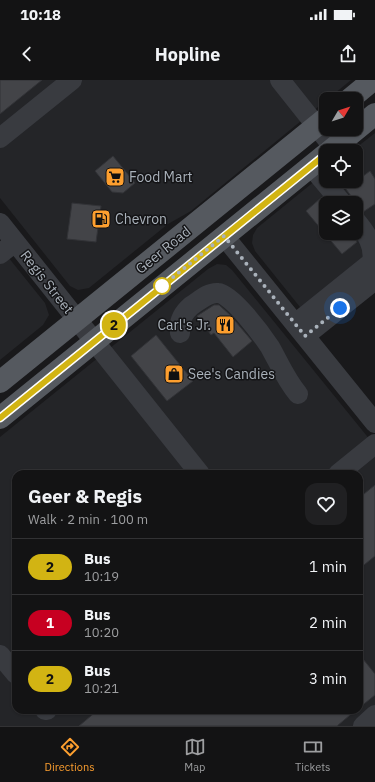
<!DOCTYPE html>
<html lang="en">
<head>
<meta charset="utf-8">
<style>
	:root { --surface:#131314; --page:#202022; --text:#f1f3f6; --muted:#9d9ea0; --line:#323234; --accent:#fd9f2f }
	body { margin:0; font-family:"IBM Plex Sans",sans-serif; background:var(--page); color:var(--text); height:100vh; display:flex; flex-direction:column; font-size:15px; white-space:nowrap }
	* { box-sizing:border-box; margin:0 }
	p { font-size:13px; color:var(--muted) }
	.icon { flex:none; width:22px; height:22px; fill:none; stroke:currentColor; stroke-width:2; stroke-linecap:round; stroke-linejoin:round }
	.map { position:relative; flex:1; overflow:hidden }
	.drawer { position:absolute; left:12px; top:390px; width:351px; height:244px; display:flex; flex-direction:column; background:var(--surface); border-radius:12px; box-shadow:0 1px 3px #0004,0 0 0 1px var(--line) }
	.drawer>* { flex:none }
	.badge { padding:0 8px; border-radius:13px; font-size:14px; line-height:26px }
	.needle { width:26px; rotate:51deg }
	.buttons { position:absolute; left:319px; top:12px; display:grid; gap:8px }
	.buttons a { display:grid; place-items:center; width:44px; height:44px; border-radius:8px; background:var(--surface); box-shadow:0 1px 3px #0004,0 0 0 1px var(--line); font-size:20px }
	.you { position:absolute; width:20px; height:20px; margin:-10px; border:3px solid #fff; border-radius:50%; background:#1a73e8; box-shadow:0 0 0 6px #1a73e833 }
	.map>.badge { position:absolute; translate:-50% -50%; box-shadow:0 0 0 2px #fff }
	.round { display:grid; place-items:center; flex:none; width:42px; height:42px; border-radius:12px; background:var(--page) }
	.headline { display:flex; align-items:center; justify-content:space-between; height:68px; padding:0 16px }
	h1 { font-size:19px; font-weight:700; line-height:30px }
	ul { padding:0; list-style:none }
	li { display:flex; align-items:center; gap:12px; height:56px; padding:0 16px; border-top:1px solid var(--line) }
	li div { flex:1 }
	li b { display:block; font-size:15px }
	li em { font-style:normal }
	li .badge { min-width:44px; font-weight:700; text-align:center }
	.status { display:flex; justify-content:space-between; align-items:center; height:28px; padding:0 20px; background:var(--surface); direction:ltr }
	.status svg { height:11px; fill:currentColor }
	header { display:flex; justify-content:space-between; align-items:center; height:52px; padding:0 16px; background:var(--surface); font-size:18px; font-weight:700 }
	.dock { display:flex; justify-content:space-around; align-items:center; height:56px; border-top:1px solid var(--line); background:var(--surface); font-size:11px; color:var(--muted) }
	.dock a { display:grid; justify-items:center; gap:2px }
	.dock .active { color:var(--accent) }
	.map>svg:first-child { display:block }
	.built { fill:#242528; fill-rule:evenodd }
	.building { fill:#434448; stroke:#323337 }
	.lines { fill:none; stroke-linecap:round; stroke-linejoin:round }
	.minor { stroke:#393b40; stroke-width:20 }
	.major { stroke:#55595f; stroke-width:22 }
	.line-casing { stroke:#fff; stroke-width:9 }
	.line { stroke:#d2b413; stroke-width:6 }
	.walk { stroke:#aab2bb; stroke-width:4; stroke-dasharray:0 7.2 }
	.stop-dot { fill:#fff; stroke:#d2b413; stroke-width:2 }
	.labels { text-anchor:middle; stroke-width:3; stroke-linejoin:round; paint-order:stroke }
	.poi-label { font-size:14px; fill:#aab2bb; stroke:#141416; text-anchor:start }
	.street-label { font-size:14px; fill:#aab2bb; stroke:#141416 }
</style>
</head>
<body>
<div class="status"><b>10:18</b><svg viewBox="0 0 49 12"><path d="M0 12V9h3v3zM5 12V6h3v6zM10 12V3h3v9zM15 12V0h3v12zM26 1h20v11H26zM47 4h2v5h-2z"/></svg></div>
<header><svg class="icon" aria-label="back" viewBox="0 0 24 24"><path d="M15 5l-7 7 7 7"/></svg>Hopline<svg class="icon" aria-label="share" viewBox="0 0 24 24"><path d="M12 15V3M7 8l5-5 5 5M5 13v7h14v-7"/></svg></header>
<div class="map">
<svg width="375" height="646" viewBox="0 0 375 646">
	<rect width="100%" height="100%" fill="#19191b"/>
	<!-- built -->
	<path class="built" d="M0,0H351L191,131L168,144L89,208L78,210L70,206L0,118Z
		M375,53V190L312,242L255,171L252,163L253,155L257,148L326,92V101H356V71H352ZM326,123H356V153H326Z
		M0,167L45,223L49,235L43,245L0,280Z
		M217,184L226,185L232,190L375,366V646H0V357L208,189ZM16,394H359V630H16Z"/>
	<!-- building -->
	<path class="building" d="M0,0H42L0,34Z
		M113,76L135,103L123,113L112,112L95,91Z
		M370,91L375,99V124L363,132L356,130V123H353L351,116L346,109Z
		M322,117L326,122V153H351L357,162L342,174L306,131Z
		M72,123L101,126L96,162L67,159Z
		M214,225H219L230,235L252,261L233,277L214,253L211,255L197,236Z
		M156,255L193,301L167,321L131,276Z
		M375,405V476L359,489V418Z
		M359,574L375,594V615L359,628Z
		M98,630H356L337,646H79Z"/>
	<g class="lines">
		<!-- minor -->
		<path class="minor" d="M280,0L334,68
			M0,58L72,0
			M311,86L342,123
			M0,143L200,394
			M224,156L375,343
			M0,174L15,162
			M295,244L372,182C375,165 366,153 356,141
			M180,253C178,242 183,233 191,226C199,221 208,212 218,213C232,214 262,255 270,267C279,283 286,300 298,314
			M305,256L375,200
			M338,394L375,364
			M0,575L16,594
			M45,630H47
			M363,646L375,635"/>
		<!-- major -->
		<path class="major" d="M350,19L373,0
			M330,71L375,34
			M0,302L326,38
			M0,338L326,74"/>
	</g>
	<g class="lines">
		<!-- line casing -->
		<g class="line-casing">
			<path id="line" d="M0,338L326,74"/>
		</g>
		<!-- line -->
		<use href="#line" class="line"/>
		<!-- walk -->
		<path class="walk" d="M162,206L224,156L305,256L340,228"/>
	</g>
	<!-- icons -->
	<defs>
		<g id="supermarket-square" transform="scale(1)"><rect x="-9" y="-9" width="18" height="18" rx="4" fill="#fd9f2f" stroke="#141416"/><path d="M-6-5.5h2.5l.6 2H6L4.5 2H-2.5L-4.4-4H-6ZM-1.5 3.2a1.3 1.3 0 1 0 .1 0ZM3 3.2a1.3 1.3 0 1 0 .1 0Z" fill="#111"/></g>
		<g id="fuel-square" transform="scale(1)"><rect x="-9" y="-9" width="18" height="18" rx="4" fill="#fd9f2f" stroke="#141416"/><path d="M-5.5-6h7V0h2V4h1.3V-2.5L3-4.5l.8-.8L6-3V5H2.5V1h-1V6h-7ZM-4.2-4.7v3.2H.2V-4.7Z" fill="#111"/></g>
		<g id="restaurant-square" transform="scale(1)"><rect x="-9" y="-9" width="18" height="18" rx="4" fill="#fd9f2f" stroke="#141416"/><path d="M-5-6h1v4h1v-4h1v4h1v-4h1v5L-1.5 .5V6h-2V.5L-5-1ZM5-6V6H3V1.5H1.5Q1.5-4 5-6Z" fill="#111"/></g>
		<g id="shop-square" transform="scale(1)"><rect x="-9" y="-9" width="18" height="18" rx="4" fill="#fd9f2f" stroke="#141416"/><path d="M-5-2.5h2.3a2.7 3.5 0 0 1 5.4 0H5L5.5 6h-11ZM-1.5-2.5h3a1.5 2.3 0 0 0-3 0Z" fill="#111"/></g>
	</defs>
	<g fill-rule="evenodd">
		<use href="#supermarket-square" x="115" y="97"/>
		<use href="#fuel-square" x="101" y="139"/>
		<use href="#restaurant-square" x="225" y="245"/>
		<use href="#shop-square" x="174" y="294"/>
	</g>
	<!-- markers -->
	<circle class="stop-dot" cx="162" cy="206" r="8"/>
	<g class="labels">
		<!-- poi labels -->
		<g class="poi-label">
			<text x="129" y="102">Food Mart</text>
			<text x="115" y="144">Chevron</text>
			<text x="211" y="250" text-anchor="end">Carl's Jr.</text>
			<text x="188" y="299">See's Candies</text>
		</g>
		<!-- street labels -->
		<g class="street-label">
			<text transform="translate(163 170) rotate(-39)" y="5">Geer Road</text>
			<text transform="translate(47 202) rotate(52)" y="5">Regis Street</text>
		</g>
	</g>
</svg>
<div class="buttons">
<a><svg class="needle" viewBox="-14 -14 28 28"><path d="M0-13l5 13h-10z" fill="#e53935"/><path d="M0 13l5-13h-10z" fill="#9d9ea0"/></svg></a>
<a><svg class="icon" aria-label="locate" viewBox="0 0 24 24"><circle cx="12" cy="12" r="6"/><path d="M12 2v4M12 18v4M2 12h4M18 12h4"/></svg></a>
<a><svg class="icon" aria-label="layers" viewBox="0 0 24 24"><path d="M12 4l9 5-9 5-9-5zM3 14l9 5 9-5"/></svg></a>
</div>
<div class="you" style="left:340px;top:228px"></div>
<b class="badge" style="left:114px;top:245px;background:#d2b413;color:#111">2</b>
<section class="drawer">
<div class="headline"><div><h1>Geer &amp; Regis</h1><p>Walk · 2 min · 100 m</p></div><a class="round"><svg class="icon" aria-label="heart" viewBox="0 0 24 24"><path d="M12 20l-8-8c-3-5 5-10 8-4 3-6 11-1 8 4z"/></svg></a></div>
<ul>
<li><span class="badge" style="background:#d2b413;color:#111">2</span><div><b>Bus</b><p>10:19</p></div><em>1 min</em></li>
<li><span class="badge" style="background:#c70021;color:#fff">1</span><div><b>Bus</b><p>10:20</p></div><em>2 min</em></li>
<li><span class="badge" style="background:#d2b413;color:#111">2</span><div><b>Bus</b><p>10:21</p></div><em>3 min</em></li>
</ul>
</section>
</div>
<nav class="dock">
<a class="active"><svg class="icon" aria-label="directions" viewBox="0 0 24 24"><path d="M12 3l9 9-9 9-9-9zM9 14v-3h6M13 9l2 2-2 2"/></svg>Directions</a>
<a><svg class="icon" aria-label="map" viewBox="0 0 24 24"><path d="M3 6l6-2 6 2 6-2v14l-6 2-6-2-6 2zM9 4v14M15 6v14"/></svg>Map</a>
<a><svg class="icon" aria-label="tickets" viewBox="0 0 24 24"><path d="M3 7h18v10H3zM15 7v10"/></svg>Tickets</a>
</nav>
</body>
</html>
